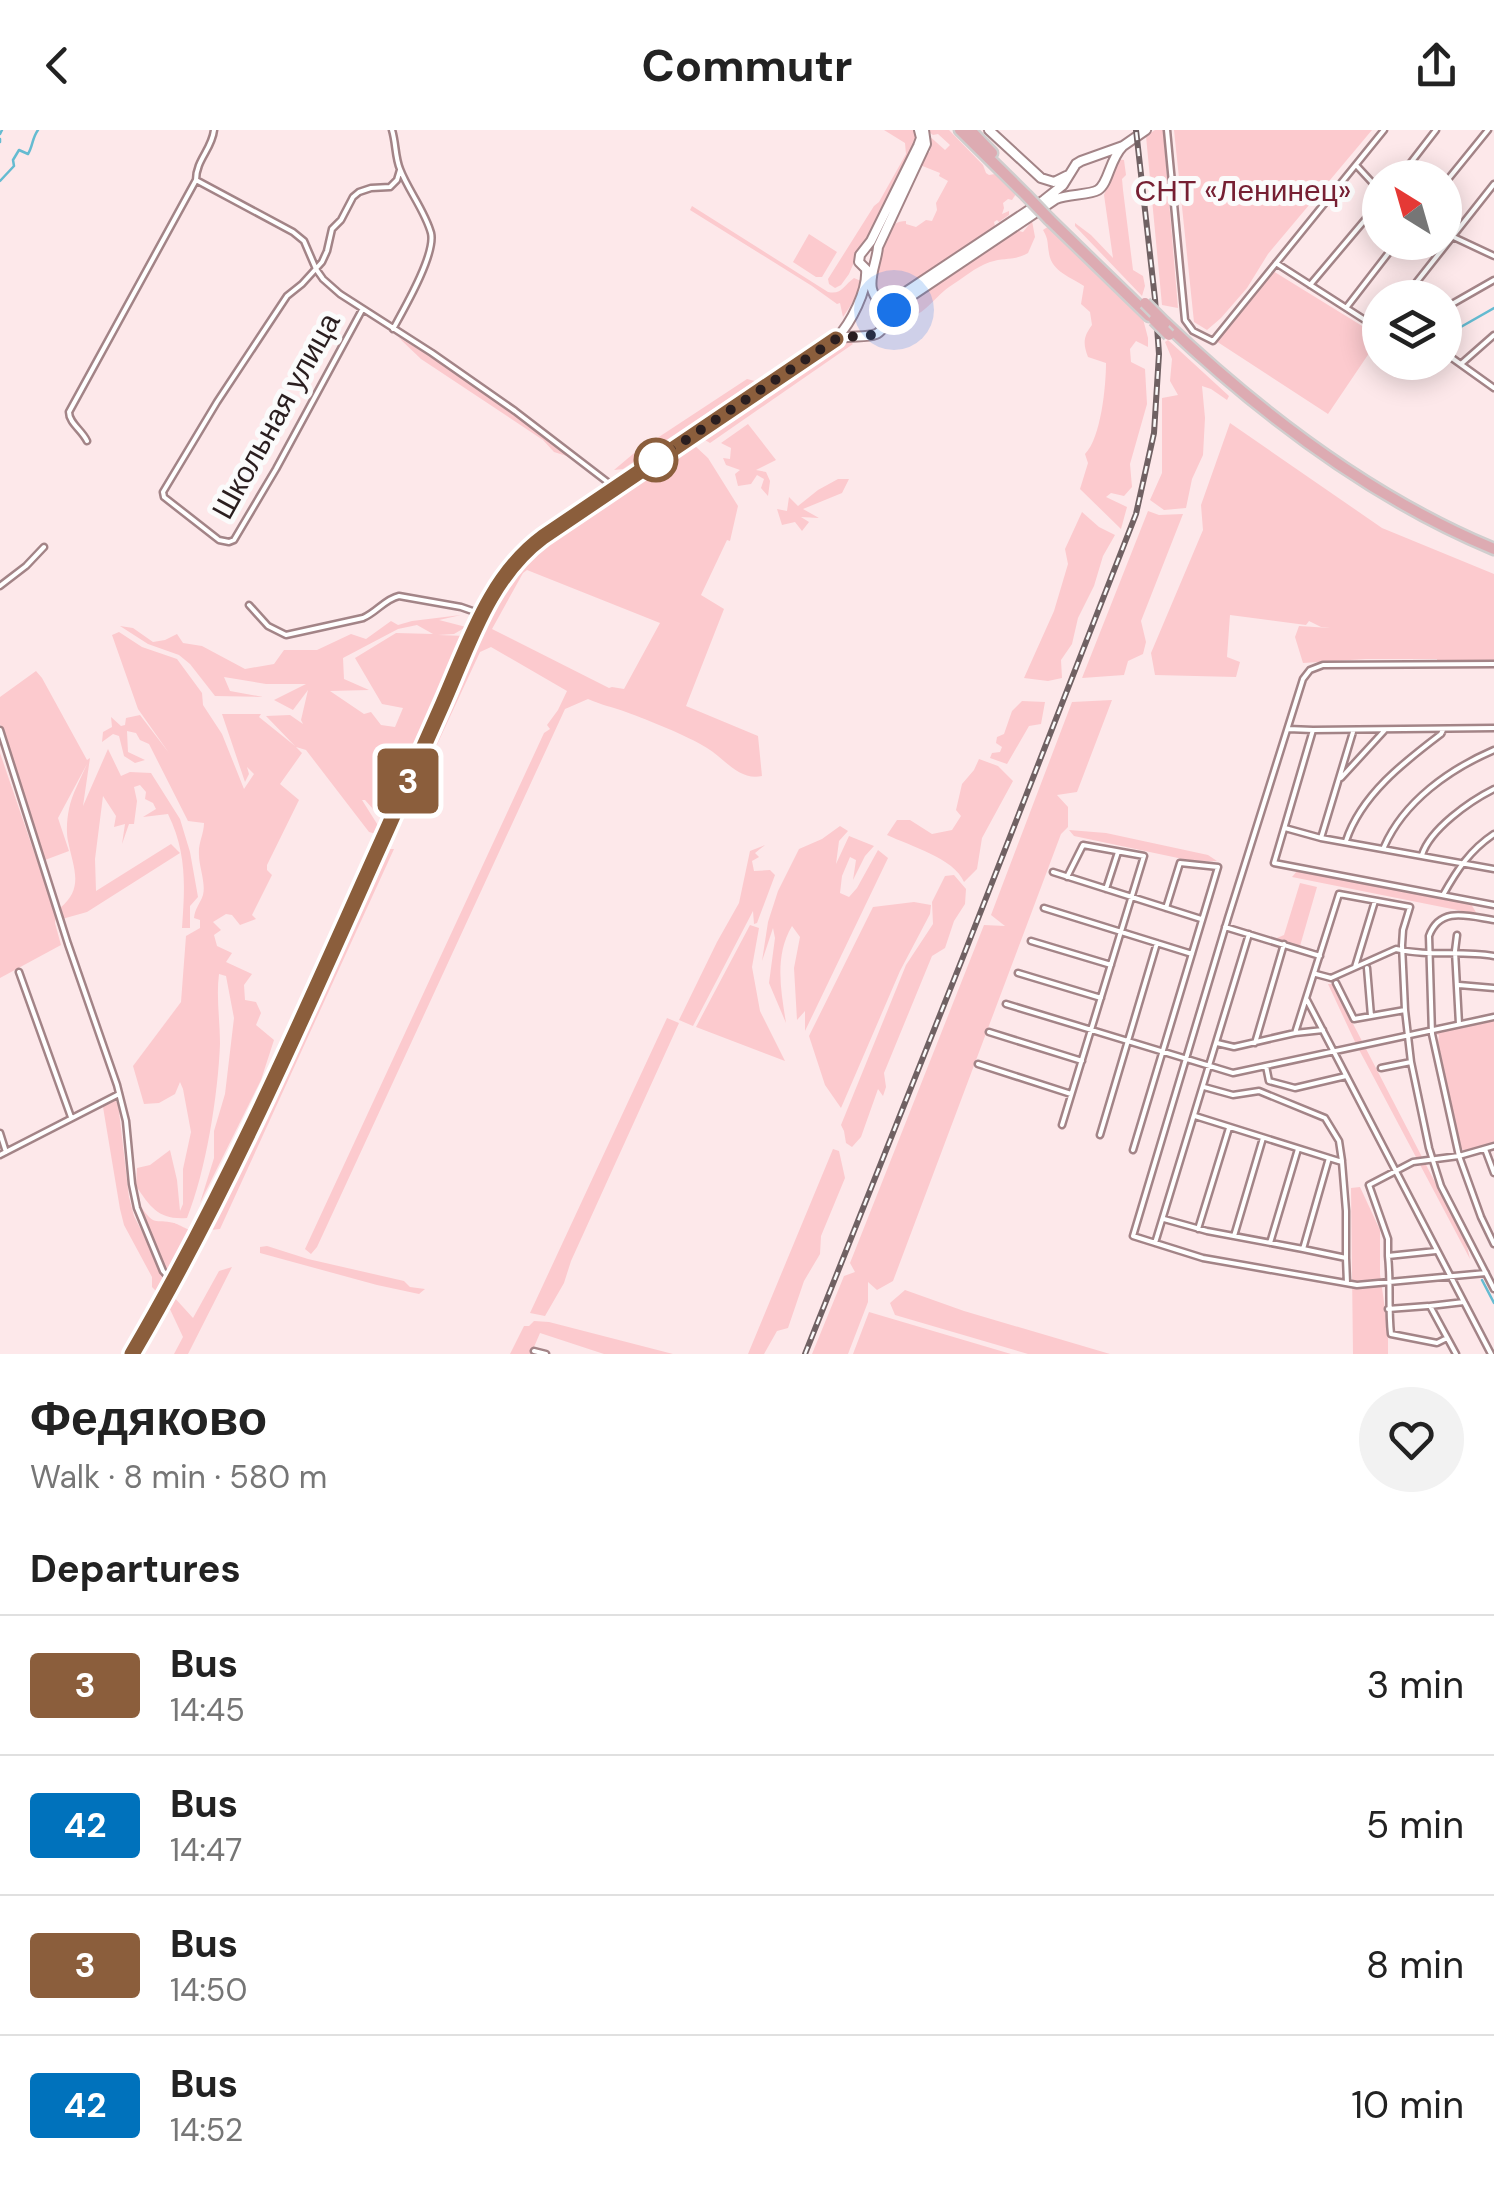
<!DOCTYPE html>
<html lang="en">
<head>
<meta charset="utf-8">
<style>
	:root { --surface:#fff; --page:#f2f2f2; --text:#222; --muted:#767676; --line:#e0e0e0 }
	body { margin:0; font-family:"DM Sans",sans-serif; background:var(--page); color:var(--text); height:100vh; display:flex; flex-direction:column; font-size:38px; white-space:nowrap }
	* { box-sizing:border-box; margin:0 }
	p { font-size:32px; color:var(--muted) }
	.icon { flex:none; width:55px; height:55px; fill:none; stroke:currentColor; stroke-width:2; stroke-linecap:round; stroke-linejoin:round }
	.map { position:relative; height:1224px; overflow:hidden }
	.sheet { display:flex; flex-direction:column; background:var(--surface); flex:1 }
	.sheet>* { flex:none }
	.badge { padding:0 20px; border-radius:8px; font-size:35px; line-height:65px }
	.needle { width:65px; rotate:323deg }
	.fabs { position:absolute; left:1362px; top:30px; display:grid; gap:20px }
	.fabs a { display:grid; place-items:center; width:100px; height:100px; border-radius:50%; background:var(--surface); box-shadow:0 5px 25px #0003; font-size:50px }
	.you { position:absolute; width:50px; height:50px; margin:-25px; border:8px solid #fff; border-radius:50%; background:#1a73e8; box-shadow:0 0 0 15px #1a73e833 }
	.map>.badge { position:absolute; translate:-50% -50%; box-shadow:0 0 0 5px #fff }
	h2 { padding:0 30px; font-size:38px; line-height:90px }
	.round { display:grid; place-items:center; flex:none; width:105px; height:105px; border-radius:52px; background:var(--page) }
	.head { display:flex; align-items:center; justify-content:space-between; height:170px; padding:0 30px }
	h1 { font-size:48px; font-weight:700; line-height:75px }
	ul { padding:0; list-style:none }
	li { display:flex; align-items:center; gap:30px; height:140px; padding:0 30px; border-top:2px solid var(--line) }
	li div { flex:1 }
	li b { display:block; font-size:38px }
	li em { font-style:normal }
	li .badge { min-width:110px; font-weight:700; text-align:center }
	header { display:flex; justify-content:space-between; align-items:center; height:130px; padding:0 30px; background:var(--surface); font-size:45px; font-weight:700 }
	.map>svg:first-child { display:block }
	.green { fill:#fccace; fill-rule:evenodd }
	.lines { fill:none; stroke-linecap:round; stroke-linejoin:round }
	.stream { stroke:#65bbd1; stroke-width:2.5 }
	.street-casing { stroke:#a38487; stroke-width:9 }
	.secondary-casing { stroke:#a38487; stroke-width:12 }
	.primary-casing { stroke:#d0cece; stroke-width:15 }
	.street { stroke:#fff; stroke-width:4 }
	.secondary { stroke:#fff; stroke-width:8 }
	.primary { stroke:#ddabb2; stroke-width:10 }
	.rail-casing { stroke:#706163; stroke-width:6 }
	.rail { stroke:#fbfbfb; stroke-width:2.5; stroke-dasharray:8; stroke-linecap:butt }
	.primary-bridge-casing { stroke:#d0cece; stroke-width:15; stroke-linecap:butt }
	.primary-bridge { stroke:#ddabb2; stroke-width:10 }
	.line-casing { stroke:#fff; stroke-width:22 }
	.line { stroke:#8b5e3c; stroke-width:15 }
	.walk { stroke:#2a1e1f; stroke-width:10; stroke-dasharray:0 18 }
	.stop-dot { fill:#fff; stroke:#8b5e3c; stroke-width:5 }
	.labels { text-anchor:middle; stroke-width:10; stroke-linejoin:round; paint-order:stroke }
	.park-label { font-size:30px; fill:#762033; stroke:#fbfbfb }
	.street-label { font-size:30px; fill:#2a1e1f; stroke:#fbfbfb }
</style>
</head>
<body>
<header><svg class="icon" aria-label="back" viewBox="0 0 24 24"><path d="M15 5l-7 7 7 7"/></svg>Commutr<svg class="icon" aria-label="share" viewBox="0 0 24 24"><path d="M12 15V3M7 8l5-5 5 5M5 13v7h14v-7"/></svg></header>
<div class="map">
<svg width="1494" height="1224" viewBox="0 0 1494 1224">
	<rect width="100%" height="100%" fill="#fde8ea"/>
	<!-- green -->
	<path class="green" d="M884,0H918L920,7L874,101L858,123L849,144L841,155L835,158L829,154L828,149L874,76L879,72L906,24L905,13Z
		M926,0H949L983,35L986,43L989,45L995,44L1016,64L1012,70L1008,69L1003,73L1004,78L1002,84L1009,81V85L999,92L997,90L994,92L995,96L893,166L886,168L877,164L873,148C883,129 879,91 906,91V94L916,97L926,90L932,91L937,80L936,73L948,51L939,46L940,43L920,35L926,23L930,22L927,4L945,20L950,15L938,4L933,5Z
		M1155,0H1163L1178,178L1162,175L1146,6Z
		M1174,0H1372L1268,124L1247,158L1221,188L1207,200L1194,192Z
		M1117,29L1124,30L1126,45L1122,49L1123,60L1133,140L1143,146L1145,156L1142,166L1075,96V93L1091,105L1113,128L1104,65Z
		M692,76L828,162C842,165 844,155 854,148L861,151V160L843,187L840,173L837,174L812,156L690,80Z
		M1032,91L1035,107L1028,123C1014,131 1005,127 990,132C975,137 962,149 949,157C931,170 921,192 896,188L898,181L1015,100L1023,102Z
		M1049,96L1142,185L1148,208V217L1136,211L1130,219L1131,232L1145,239L1147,274L1130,334L1132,357L1124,366L1111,363L1106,367L1127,377L1121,399L1080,359L1088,333L1085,324C1101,308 1106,256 1106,233L1088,227C1083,214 1083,207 1092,195L1090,182L1081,174L1084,156C1072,148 1051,141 1049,123C1047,113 1049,110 1043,100Z
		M809,104L837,122L822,147H816L793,132Z
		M1273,141L1380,207L1328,284L1216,211Z
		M398,207C458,242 515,284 570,327L554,322L543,310L421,229Z
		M847,209L853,214L710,313L705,310V307Z
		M1168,210L1229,266L1227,270L1211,259L1202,256L1205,288L1203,325L1192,349L1186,378L1164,380L1150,370L1162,343V268L1178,265L1170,251L1172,229L1165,212Z
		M747,249L755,251L623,339L614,340L633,324Z
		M1230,293L1382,398L1494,444V532H1437V529H1366L1303,533L1295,507L1299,496L1330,498L1321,497L1309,491L1306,495L1230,485L1227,527L1240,532L1236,547L1155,545L1151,523L1203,400L1201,375Z
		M748,294L776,330L756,340L766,342L770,351L768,366L761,358L764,349L757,345L751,354L738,356L735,344L740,340L726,335L723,328L730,329L731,318L721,313Z
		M693,314L708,328L738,376L730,411L727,410L701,465L724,479L686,576L758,606L762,646C739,651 725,629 707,618C686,605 650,591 626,582C613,577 601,575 588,569L565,579L317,1117L311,1124L305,1119L544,603L550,599L547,595L558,580L567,561L491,517L480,522L403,688H400L465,538L464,536C479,501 492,463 518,434C535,415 558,401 579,387C604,370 630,353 656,337C667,331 680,319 693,314ZM527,440L660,493L624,559L612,557L609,558L492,499L523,443Z
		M838,349H849L842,363L803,379L819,388L801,387L809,392L802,401L795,392L782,395L777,379L787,381L789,367L798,376L818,360Z
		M1148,381L1159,385L1183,384L1141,491L1146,512L1143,524L1128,531L1124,545L1082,548Z
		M1082,382L1099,397L1115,405L1103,426L1094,456L1078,488L1072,514L1061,530L1062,548L1048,551L1024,548L1054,481L1068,434L1065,419Z
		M461,485L439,490L466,497L454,504L438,505L465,506L391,670L381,688L365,670H362L379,697L376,704L369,702L306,620L296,617L302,623L280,654L299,670L267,735V740L272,745L252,785L256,789L240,795L232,785L226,784L213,792L221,800L214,805L217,816L232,823L226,832L252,844L244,855L245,870L256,872L261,883L256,895L274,910L261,950L200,1073L214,1028V1001L225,964L234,888L226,846L219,844C216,867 220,890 220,914C218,965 206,1041 187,1088C159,1090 151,1078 136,1056L137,1038L150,1035L170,1020L177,1050L180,1081L183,1074V1039L191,1002L183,959L180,952L175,964L159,973L144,974L133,936L181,872L186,806L200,798V790L194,788C195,778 200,774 203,765C206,753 199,737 199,725C198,713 204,704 204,693L188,691L149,614L140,610L136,603L127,601L128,622L145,630L135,633L124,626L119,606L113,604L102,612L103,602L112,597L111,587L121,596L125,595L126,588L140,585L169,623L138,579L112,505L119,502L142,517L177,529L202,563L203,575L222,604L244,659L254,644L247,637L249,644L245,652L222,584H261L259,587L295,616L266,586L290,585L303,594L301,590L308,560L293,580L274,570L306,554H266L224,547L230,561L263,567L215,566L190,534L179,525L148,514L120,496L133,498L153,512L165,510L177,504L183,513L202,516L245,539L274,534L284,520H317L351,504L366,509L391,491L398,495L412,491ZM417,495L433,504L396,503L355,528L382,574L403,578L395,597L381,595L371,582L364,584L330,561L369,560L344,549L343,528L398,499Z
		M36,541L42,548L87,630L90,628L83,676L108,619L121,646L130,642L151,643L180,689L190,722L198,767L190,776V798H182C185,756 187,723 168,684L143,687L156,679L153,673L145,669L146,662L140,655L134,657L137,671L134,694H129L122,714L125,694L114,697L116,686L103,666L95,729L96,761L171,714L180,723L87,782L62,789L60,778C85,758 73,737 68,711C66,702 67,688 69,679C72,664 81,648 87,634L58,688L69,721L45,730L0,594V567Z
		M1112,570L1077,662L1057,665L1068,677V697L1061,704L893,1151L877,1160L868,1152V1172L848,1224H812L844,1146L855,1142L850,1133L984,795L1005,796L991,785L1072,572Z
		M1022,571L1045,572L1041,594L1029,596L1007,634L990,628L992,623L1000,622L1002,617L996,613L997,607L1004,604L1012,581Z
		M0,623L56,786L55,793L61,815L0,848Z
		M979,629L998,636L1013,651L982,708L977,739L964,752C954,728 910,716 887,705L897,690H910L932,704L952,700L961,686L956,680L962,654L974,640Z
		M840,696L848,701L839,711L836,734L849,706L874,716L865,726L853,750L856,730L850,727L842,746L840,763L849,767L857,758L878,720L888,728L805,901V881L797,890L794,838L800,807L792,796C774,826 781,861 786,893L769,853L775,808L773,798L762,831L768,792L778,761L799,719L822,709Z
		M1069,700L1106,703L1208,725L1217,731L1197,732L1074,706Z
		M765,715L755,723L759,727L752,731L754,741L770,740L775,745L757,793L754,794L753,781L693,896L679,890L717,812L739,773L750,721Z
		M386,719H394L220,1099L211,1100L208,1096L279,945L283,942V936Z
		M1297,741L1471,774L1477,784L1292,747Z
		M954,745L966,759L965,774L954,791L945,818L932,826L884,943L886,957L883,966L878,959L861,1007L852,1017L846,1013L844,1001L841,995L906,835L933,794L932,772L945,746Z
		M1300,753L1317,757L1300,816L1275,809L1284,805Z
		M914,772L931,775L930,784L900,841L841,978L825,955L809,906L873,777Z
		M750,795L759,798L752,837L760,881L785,931L696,897Z
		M1328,854H1335L1349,886L1466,1112L1470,1129L1356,914Z
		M667,888L679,893L571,1131L564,1153L545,1186L530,1183Z
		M1494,889V1014L1464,1021L1461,1018L1438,912L1439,905L1435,904L1436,901Z
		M115,970L118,973L129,1067L134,1086L166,1149L157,1162L152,1157V1147L124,1095L120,1079L103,977Z
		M833,1019L839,1021L845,1048L821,1106L820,1124L804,1151L788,1198L777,1201L764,1224H748Z
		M1360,1057L1380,1100V1144L1388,1200V1224H1353L1351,1058Z
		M140,1075C155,1098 154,1088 174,1093C175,1093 189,1100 190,1100L172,1139H166L143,1089Z
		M267,1116L308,1129L404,1151L410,1157L425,1159L419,1164L377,1155L260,1123V1117Z
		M232,1137L188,1224H174L183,1207L168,1175L173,1166L193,1188L219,1141Z
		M905,1160L964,1181L1110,1224H1028L895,1185L890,1173Z
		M869,1182L1011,1224H853Z
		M534,1191L549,1192L673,1224H604L540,1203L531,1224H510L524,1196H529Z"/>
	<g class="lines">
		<!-- stream -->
		<path class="stream" d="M0,4L2,0
			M0,9V12
			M0,51L14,36L13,30L19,20L28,24C33,16 32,8 38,0
			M1445,210L1452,202L1494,178
			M1482,1150L1494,1173"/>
		<!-- street casing -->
		<g class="street-casing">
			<path id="street" d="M392,0C396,13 395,27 400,39C408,60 425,81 431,103C436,124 404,179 393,199
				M1167,0L1185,190L1193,201L1213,211L1384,0
				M1356,35L1380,61
				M1399,48L1436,0
				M196,50L293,102L304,111L316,139L323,149L340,164L432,223L515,281L614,357
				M1445,53L1488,0
				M1445,103L1494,126
				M1276,133L1368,192L1380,188
				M1310,155L1380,72
				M1404,168L1494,54
				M1346,178L1397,112
				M1445,178L1494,150
				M362,180L276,339L234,410L229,412L219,410L164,367L163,362L217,272L287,166L302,154L322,132L327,121L332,99L341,90L353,67L359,62L371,58L390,57L397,50L400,40
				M1445,223L1494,258
				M1461,234L1494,205
				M87,311C82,300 69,293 69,282L196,50C196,30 212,19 214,0
				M0,456L26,436L44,417
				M249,475L268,496L286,505L363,488C377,482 385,469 399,466L461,477L481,484
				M1494,598L1313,600L1274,733L1494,775
				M1288,599L1313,600
				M0,600L68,814L117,955L126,991L132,1054L137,1078L163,1141L172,1151
				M1341,648L1385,600
				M1285,698L1321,708L1494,739
				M1321,708L1353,602
				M1346,711C1361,665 1404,632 1441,604L1443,600
				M1384,717C1404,671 1450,639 1494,620
				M1422,725C1430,699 1470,671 1494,659
				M1053,742L1201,789
				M1106,759L1118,722
				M1443,765C1457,740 1470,720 1494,704
				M1044,778L1192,824
				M1494,790C1468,786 1440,776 1429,806L1432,904L1459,1026L1481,1087L1494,1114
				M1225,797L1320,826
				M1457,805L1455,821L1459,894
				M1031,811L1111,835
				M1355,837L1375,771
				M1367,838L1371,886
				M19,842L71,987
				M1018,843L1101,868
				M1316,844L1331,848L1396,819C1429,827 1461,820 1494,826
				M1336,853L1354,889L1405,880
				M1459,855L1494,858
				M1307,870L1491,1224
				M1006,874L1233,943L1494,887
				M989,902L1082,931
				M1295,903L1339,764L1410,777L1403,800L1402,815L1405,880L1411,932L1429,1018L1441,1056L1494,1159
				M1217,913L1234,917L1295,903L1323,900
				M1255,913L1284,814
				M978,934L1071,964
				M1266,936L1269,951L1295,958L1346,946
				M1381,938L1411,932
				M1204,957L1233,965L1259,961L1325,988L1339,1011L1342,1031
				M1195,986L1329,1028L1303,1119L1346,1128V1081L1342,1032L1329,1028
				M1062,995L1144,726L1083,715L1067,747
				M0,1003L6,1022
				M1100,1005L1157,813
				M1485,1019L1494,1043
				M1133,1020L1218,737L1180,733L1166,778
				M0,1025L119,964
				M1164,1089L1207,1101L1303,1119
				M1198,1099L1229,998
				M1234,1106L1263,1008
				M1155,1113L1249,804
				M1270,1113L1298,1019
				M1436,1121L1388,1126V1109L1369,1055L1413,1032L1459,1026L1494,1016
				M1388,1126C1391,1152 1388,1178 1391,1204L1437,1213L1447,1208
				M1346,1128L1347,1153
				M1486,1143L1357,1155L1203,1128L1133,1106L1228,788L1303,549L1310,540L1323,535L1494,534
				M1388,1179L1428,1176
				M534,1221L546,1224
				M1456,1224L1430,1176L1464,1172"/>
		</g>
		<!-- secondary casing -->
		<g class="secondary-casing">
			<path id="secondary" d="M989,0L1041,48L1054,52L1066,46
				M880,172L901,165L1044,70L1063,55L1076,34L1081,31L1123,16L1146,0
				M887,189C885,176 875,171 872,159C869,146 877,131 878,117L926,14L924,0
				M841,208C851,205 866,208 876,204C884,201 895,179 904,171L1056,69C1068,64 1090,65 1098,60C1109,53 1109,30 1123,16
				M132,1224C224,1067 297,899 372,733C398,676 423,617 449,560C475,502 491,446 543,407L836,209C851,193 868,160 866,139L859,132L860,125L871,111L918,16L921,8L919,0"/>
		</g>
		<!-- primary casing -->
		<g class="primary-casing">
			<path id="primary" d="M960,0L1026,65
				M970,0L992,23
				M1049,89L1149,186
				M1165,193C1261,284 1371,368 1494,419"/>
		</g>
		<!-- street -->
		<use href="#street" class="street"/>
		<!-- secondary -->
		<use href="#secondary" class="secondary"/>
		<!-- primary -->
		<use href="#primary" class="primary"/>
		<!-- rail casing -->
		<g class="rail-casing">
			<path id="rail" d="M805,1224L963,827L1136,384L1154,303L1159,224L1155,169L1136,0"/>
		</g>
		<!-- rail -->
		<use href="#rail" class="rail"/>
		<!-- primary-bridge casing -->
		<g class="primary-bridge-casing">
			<path id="primary-bridge" d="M1026,65L1049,89
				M1145,173L1165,193
				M1154,190L1169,205"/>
		</g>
		<!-- primary-bridge -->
		<use href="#primary-bridge" class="primary-bridge"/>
	</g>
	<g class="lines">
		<!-- line casing -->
		<g class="line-casing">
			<path id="line" d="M132,1224C224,1067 298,899 372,733C396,680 419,627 443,573C469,514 489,447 543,407L836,209"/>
		</g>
		<!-- line -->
		<use href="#line" class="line"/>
		<!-- walk -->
		<path class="walk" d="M656,330L836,209C848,205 871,208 880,202C887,197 889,186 894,180"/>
	</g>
	<!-- markers -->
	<circle class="stop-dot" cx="656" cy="330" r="20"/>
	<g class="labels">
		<!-- park labels -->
		<g class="park-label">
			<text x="1243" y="71">СНТ «Ленинец»</text>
		</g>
		<!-- street labels -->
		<g class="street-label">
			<text transform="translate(276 286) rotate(-61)" y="10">Школьная улица</text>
		</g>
	</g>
</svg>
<div class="fabs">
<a><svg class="needle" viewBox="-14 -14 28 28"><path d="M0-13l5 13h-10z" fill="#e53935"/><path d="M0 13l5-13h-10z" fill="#767676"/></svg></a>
<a><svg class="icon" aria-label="layers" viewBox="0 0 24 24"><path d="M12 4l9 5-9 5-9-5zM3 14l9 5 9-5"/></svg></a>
</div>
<div class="you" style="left:894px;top:180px"></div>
<b class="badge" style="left:408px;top:651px;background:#8b5e3c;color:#fff">3</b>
</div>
<section class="sheet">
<div class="head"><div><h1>Федяково</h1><p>Walk · 8 min · 580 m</p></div><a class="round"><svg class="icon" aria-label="heart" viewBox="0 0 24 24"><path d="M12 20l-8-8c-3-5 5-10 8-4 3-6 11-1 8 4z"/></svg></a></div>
<h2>Departures</h2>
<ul>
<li><span class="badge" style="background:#8b5e3c;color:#fff">3</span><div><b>Bus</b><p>14:45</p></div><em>3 min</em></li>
<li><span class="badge" style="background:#0072bc;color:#fff">42</span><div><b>Bus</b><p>14:47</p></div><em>5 min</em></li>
<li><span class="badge" style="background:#8b5e3c;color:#fff">3</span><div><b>Bus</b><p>14:50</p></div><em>8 min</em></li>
<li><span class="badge" style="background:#0072bc;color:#fff">42</span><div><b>Bus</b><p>14:52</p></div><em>10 min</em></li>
</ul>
</section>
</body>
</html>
